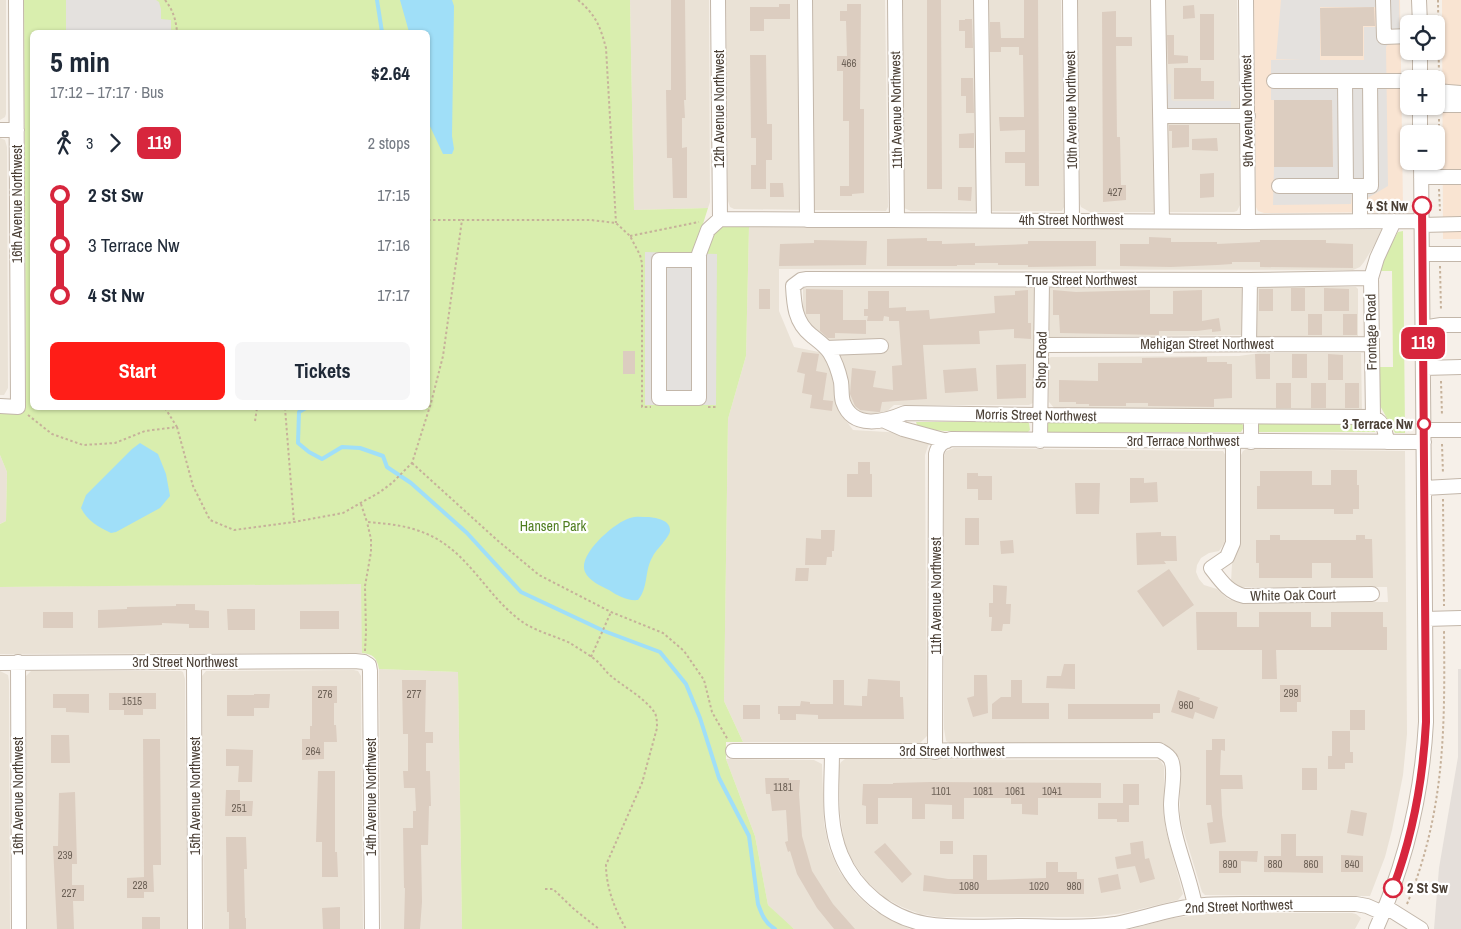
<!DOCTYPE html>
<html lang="en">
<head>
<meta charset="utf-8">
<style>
	:root { --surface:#fff; --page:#f6f6f7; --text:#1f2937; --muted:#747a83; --accent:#ff1d17 }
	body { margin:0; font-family:"Archivo Narrow",sans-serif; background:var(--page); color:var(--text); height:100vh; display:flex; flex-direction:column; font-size:19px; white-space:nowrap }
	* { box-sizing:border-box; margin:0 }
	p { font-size:16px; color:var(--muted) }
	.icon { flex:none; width:28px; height:28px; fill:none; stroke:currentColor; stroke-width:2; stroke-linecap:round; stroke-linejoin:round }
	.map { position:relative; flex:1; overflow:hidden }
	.drawer { position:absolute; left:30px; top:30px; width:400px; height:380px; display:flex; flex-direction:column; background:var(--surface); border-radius:8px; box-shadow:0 1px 4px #0004 }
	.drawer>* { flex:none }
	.badge { padding:0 10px; border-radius:8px; font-size:18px; line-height:32px }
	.tools { position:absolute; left:1400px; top:15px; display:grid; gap:10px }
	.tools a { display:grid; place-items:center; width:45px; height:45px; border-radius:8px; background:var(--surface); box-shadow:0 1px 4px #0004; font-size:25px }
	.map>.badge { position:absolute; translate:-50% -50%; box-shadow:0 0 0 2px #fff }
	.legs { display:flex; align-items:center; gap:8px; height:55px; padding:0 20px; font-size:16px }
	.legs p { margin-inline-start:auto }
	.overview { display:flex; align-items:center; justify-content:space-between; height:85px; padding:0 20px }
	h1 { font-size:28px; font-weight:800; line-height:38px }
	.primary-button { display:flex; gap:10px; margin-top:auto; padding:10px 20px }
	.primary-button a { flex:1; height:58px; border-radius:8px; background:var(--accent); color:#fff; font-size:20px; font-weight:800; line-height:58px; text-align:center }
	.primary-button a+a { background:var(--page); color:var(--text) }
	ul { padding:0 20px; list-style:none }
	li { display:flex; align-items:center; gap:18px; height:50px; font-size:19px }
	li i { display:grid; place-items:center; width:8px; height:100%; margin:0 6px; background:currentColor }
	li i::after { content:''; width:12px; height:12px; margin:-6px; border:4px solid; border-radius:50%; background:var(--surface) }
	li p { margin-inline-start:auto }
	li:first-child i { background:linear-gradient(#0000 50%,currentColor 0) }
	li:last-child i { background:linear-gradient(currentColor 50%,#0000 0) }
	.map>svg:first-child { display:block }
	.residential { fill:#eae2d6 }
	.commercial { fill:#f9e4d2 }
	.industrial { fill:#e5dfda }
	.green { fill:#d9eeae; fill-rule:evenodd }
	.parking { fill:#e4e1de; fill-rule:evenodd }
	.water { fill:#a0dff8 }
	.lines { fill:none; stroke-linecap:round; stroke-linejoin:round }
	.stream { stroke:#a0dff8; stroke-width:4 }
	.building { fill:#dccdc0 }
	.minor-casing { stroke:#c3b7aa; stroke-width:16 }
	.path { stroke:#c6b19a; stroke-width:2; stroke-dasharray:2.5 2.5; stroke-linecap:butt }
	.minor { stroke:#fff; stroke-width:14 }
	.line-1-casing { stroke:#fff; stroke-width:11 }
	.line-1 { stroke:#d7263d; stroke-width:8 }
	.stop-1-dot { fill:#fff; stroke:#d7263d; stroke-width:2.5 }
	.labels { text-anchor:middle; stroke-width:4.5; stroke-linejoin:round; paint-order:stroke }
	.number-label { font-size:11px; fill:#6f6358 }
	.street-label { font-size:14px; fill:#4b4036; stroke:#fff }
	.stop-label { font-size:14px; font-weight:bold; fill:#4b4036; stroke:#fff; text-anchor:end }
	.park-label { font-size:14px; fill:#507e21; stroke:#fff }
</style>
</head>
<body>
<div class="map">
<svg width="1461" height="929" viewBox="0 0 1461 929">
	<rect width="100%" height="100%" fill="#f6f0e9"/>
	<!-- residential -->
	<path class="residential" d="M0,0H6V114L5,117L0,120Z
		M630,0H709L710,202L708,208L634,210Z
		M726,0H885L888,207L886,211L734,209L730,207L728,201Z
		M903,0H1061L1064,207L1062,211H911L904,208Z
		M1078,0H1237L1240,205L1237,211L1234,212H1090L1081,207L1080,204Z
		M0,138L5,140L7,147L8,388L4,395H0Z
		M749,227L1381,230L1377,241L1364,262L1360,267L1353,270L779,269V311L794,347L824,353L831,370L836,403L841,414L853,430L904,433L932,439L928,446L925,455L927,736L920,743L743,742L724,701L728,419L746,356Z
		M1257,287H1356L1358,289V336L1257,338L1255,336Z
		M803,288H1035L1033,403L1029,405H894L883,415L856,412L818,339L803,314Z
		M1050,288H1242V335L1050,337L1049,335Z
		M1260,353H1361L1362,413L1055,409L1049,402V358L1051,357L1239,356Z
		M954,448L1223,451L1226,456L1225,542L1219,551L1209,553L1201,558L1197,565L1196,572L1199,579L1204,585L1217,589L1228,599L1238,602H1388L1387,587H1238L1231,582L1232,564L1239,548L1241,537L1240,457L1243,451L1246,449L1405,451L1407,734L1403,775L1392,830L1385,857L1370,896L1205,895L1202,892L1182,826L1180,815V761L1175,752L1163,743H950L946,741L944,729V456L946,451Z
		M0,455L7,472L6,521L0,524Z
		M362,583V653L0,654V587Z
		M379,669L458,672L462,929H381Z
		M354,670L358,671L361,676L363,929H204L202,676L206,671H210Z
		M0,671L8,675L9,681L10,929H0Z
		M31,671H181L183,672L185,679L187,929H27L26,676Z
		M726,759L814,760L822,764L824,824L829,848L839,871L856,894L873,910L910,929H794L784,921L768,905L755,836Z
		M845,759L1160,760L1164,766L1165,827L1183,894L1178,900L1124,913L1092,917H939L920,914L902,907L885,898L867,882L851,859L844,841L840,813L839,766L841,762Z
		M1216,913H1352L1356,914L1361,918L1355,929H1131L1173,918Z"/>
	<!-- commercial -->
	<path class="commercial" d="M1254,0H1400L1403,207L1401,212L1264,213L1258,211L1256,207Z
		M1442,0H1461V239H1443Z"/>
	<!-- industrial -->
	<path class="industrial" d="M1458,669H1461V929H1434L1439,868L1458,757Z"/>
	<!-- green -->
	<path class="green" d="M24,0H630L634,210L708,208L702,227H749L746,356L728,419L724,701L743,742H726V759L755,836L768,905L794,929H462L458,672L379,669C377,658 373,654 362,653L361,584L0,587V524L6,521L7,472L0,455V413L17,412L26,406ZM32,32H428V408H32Z
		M1403,231L1405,430V433H1395L1378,402V367H1393L1392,271H1380L1378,267L1398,232Z
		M1049,421L1241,422L1244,427L1241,432H1048L1046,427Z
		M916,422H1027L1029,423L1030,430L1028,432L944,431L918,428Z
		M1259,424H1372L1376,429L1375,432H1258L1257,426Z"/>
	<!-- parking -->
	<path class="parking" d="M66,0H156L159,2L161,9V19L171,20V32H66Z
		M1281,0H1399L1400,44H1388L1386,47L1388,186L1366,199L1352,194L1351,204L1273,205L1274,167H1333L1332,100H1271V60L1301,59H1276ZM1320,7H1377V27H1364V60H1320Z
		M1163,84H1171V99L1173,101H1231V120H1163Z
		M645,252L717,254L716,405H645Z"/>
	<!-- water -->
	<path class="water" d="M400,0H452L454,6L452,136L454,149L452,154H443L428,122V32H409Z
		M140,443L158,454L166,474L170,496L160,508L116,532L111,533C99,527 87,521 81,508L86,495L132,449Z
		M649,517C657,518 670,520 670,530C671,536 656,550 653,556C644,570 649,587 638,600C627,601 618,596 609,590C601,586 589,581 585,572C577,555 615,522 630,518C635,516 643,517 649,517Z"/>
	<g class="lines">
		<!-- stream -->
		<path class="stream" d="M377,0L382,32
			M306,408L299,412L298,443L309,452L322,459L342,447L360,448L383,456L387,467L411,483L467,533L521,592L604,631L660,652L686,684L700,718L719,778L749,836L758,904C762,915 765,923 775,929"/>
	</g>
	<!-- building -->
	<path class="building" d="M671,0H685L686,100H684L685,118H682V148L687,147V198H673L672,158H667L666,90H671Z
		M927,0H941L942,189H927Z
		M1024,0H1038L1039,186H1025V163H1005V152H1025V130L1000,131L999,117H1024L1023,55H1019V47H1001V52H990V22H1000L1001,38H1024Z
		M779,4H790V19H764V31H750V7H779Z
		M847,4H861L860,109H864V193L852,194V196H840V186H849V121H843V71H837V56H847L846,21H840V11H847Z
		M1194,5L1195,18L1183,19V6Z
		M1374,7L1375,26H1363V56H1321L1320,8Z
		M1116,11V37H1132V46H1116L1117,137H1120L1121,185H1126V200L1103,202L1102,12Z
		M1200,14H1214V60H1200Z
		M965,19H972L973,48H965V31H959V20H965Z
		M1167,35H1174V55L1188,56V63L1168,64Z
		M750,55H766L767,124H772V160H766V189H751V165H756V138H751Z
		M1174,68H1201V81H1214V99H1174Z
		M961,78H973L974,113H966V96H961Z
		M1274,100H1332L1333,167H1274Z
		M1169,125H1189V147L1172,148V131H1169Z
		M974,133V148H959V134Z
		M1217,138L1218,151L1192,150V139Z
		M1214,173V197L1200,198V174Z
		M770,183H783L784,197H770Z
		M958,187H972L971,201L958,200Z
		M1149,237L1171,238V242H1217V244L1260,242V240H1326V243L1353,244V268L1260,267V262H1232V264L1217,265L1171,267L1120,266V244H1149Z
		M927,238V241H942V244L975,243V246L1028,244V241H1096V266L1028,267V265H998V263H975V265H957V266H887V239Z
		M814,240L867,241L866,265L779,266L780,244L814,243Z
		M1291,288H1305V311H1291Z
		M1324,288L1349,289V311H1324Z
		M759,289H770V309H759Z
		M806,289L843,290V320H866V334L835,333V338H828L820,331V314H806Z
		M1259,289H1273V311H1259Z
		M1028,290V323H1031V339L1014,338V329L979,331L980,344L923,345L927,399L882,402L880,412H878L860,410L855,406L850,394L852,368L876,371L873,387L893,390L892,366L902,365L899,321H889V317L884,316L883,321H867L868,316H864V309H868V291H889V308L906,307V311L929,310L930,319L995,313L994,296L1015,295V291Z
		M1053,290L1076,292L1150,290V314H1173V291L1202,290V321L1219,318L1221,331L1212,332V329L1197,331H1159V335L1060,333L1059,315H1053Z
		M1308,314H1322V335H1308Z
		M1343,314H1357V335H1343Z
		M623,351H635V374H623Z
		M802,352L819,354L816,371L827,373L823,400L833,401L832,411L810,408L812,395L802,393L805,374L797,372Z
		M1255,354H1270V379H1256Z
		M1292,354H1307V378H1292Z
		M1328,354L1343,355V380H1328Z
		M1207,357V362H1227V364H1232V398L1214,399V407L1148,406V403H1126V406H1089V404H1076V402H1059V380L1098,381V363H1142V358Z
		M1026,364V398L997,399L996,365Z
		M976,368L978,391L945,393L943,370Z
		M1276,383H1291V408H1276Z
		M1311,383H1326V408H1311Z
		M1345,383H1359V408H1345Z
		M858,462H870V474H872V497H847V474H858Z
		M1331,470H1357V485H1359V509H1353V514H1334V509H1257V486H1260V471H1312V485H1331Z
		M967,473H978V476H992V500H978V489H967Z
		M1130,478H1144V483L1157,482L1158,502L1130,503Z
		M1075,483H1100L1099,514H1076Z
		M965,518H979V545H965Z
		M821,530H835L834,551H832V557H827L826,565H805L806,538L821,539Z
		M1161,532V536H1176L1177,561H1164L1166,564L1137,565L1136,533Z
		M1270,535H1280V540H1356V535H1365V539H1372L1373,578H1331V563H1312V578H1259V563H1256V540H1270Z
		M1013,540L1014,553L1001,554L1000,541Z
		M796,568H809L808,581H795Z
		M1169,569L1194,605L1163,627L1137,591Z
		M993,585L1007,586L1006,604H1011L1010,624H1003L1002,631H991L992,617H989V603H993Z
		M176,604H195V610L209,611V628H189V624L162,623V625L98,628V610L127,609V607L176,606Z
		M227,609H255V630H228Z
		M300,611H339V629H300Z
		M43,612H73V628H43Z
		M1196,612H1237V627H1259V612H1311V627H1331V612H1383V627H1387V650H1276L1277,679H1262V650H1197Z
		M1064,664H1075V689L1046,688L1047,676H1061Z
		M974,675H987L988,713L973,717L967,698L974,696Z
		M868,679L900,681V697H903L904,719H818V715L796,714V720H780V714H778V706H800L801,701L810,702V704H833V680H844V705L862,706V696H867Z
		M402,680H426L425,732H433V743H426V771H430L431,806H429L428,845H421L422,902L420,929H404L405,888H404L403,828H413V811H416L415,788H404L403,771H408V734H403Z
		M1011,680H1022V703H1049V719H992V704L1001,697H1011Z
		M1280,685H1301V702H1297V712H1280Z
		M312,686H337V703H334V725H336L337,742H324V759L302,760V739H310V726H312Z
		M1178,690L1200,698L1199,700L1218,707L1214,719L1195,712L1193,719L1171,712Z
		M109,693H156V709H143V715H124V710H109Z
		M53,694H89V713L66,712V708H53Z
		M254,694H270L269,708H254V716H227V695H254Z
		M1068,704H1160V713H1153V719H1068Z
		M743,705H760V719H743Z
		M1350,710H1365V730H1350Z
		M1332,731H1350V752H1353V763H1345V769H1328V756H1332Z
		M51,735H69L70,763H51Z
		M143,739H160L161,865H153L154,892H144V898H127V878L144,877Z
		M1212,739H1225V751L1221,750L1220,775H1242L1243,789H1221L1222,815L1226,842L1210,844L1207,823L1213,822L1211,805H1206V750H1212Z
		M226,749L253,750L252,782H238L239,766H226Z
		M1302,768H1317V790H1302Z
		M318,771H335V852H337L338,877H322V842H316Z
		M765,778H789V780H800L799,794L802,836L812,871L833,904L855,929H834L817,908L797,874L790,851L788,852L785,842L788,841L786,810L772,811L770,794H766Z
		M930,782L1101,783V798H1038V815L1022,814V804H1011V798H964V819H952V805L925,804V819H912V798H878V824H866V806L862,805L863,784H893V783Z
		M1123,784H1139V805H1129V822H1117V819H1098V803H1123Z
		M226,790H240V801H253L252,816H225Z
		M75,792L77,864H72V885H84V901H73L74,929H57L53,846H58L59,793Z
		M1351,810L1367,813L1363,836L1347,833Z
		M1281,834H1296V856H1323V873L1264,872V856H1281Z
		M226,837H246L247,869H244L245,918H246V929H229V912H227Z
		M940,841H953V854H940Z
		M1143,841L1145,859L1149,858L1155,879L1140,883L1135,866L1117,869L1115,857L1131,854L1130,843Z
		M885,843L912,874L902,883L874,852Z
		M1219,851H1258L1257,862L1241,861V873H1219Z
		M973,855H987V880L1046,878V862H1058V872H1077V879H1084V894H955L923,891L924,875L948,879H973Z
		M1341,855L1363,856V872H1341Z
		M1118,874L1121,889L1101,893L1098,878Z
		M340,907V929H323L322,908Z
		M142,917H160V929H142Z"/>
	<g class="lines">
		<!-- minor casing -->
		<g class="minor-casing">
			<path id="minor" d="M718,0L720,219
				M805,0L807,220
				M895,0L897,220
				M981,0L984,220
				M1070,0L1072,220
				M1158,0L1162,221
				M1246,0L1248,222
				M1383,0L1384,37L1409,36
				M1419,0L1420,24
				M1420,51V79
				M1274,81H1409
				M1345,81L1346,186
				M1436,91L1461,93
				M1436,105H1461
				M1420,106V134
				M1160,116H1248
				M0,130H17
				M1421,177H1461
				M1279,186H1371L1370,81
				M720,219L1248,222L1422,221
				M1360,221V186
				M1422,225L1461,224
				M1422,254H1461
				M699,260H659V398H699V254L708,230L720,219
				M1371,278L1250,280L807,279L801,280L793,286C794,305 795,322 811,335C817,340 826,346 830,353C835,361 839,373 841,382C842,389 841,396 843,402C853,430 884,422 905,413L1040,415L1373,417C1384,423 1385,430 1387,442
				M1422,328L1441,325H1461
				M1249,344L1250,280
				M1042,345L1371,344
				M826,348L881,346
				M1423,368L1461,367
				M0,406L18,407L16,0
				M1251,417V442
				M1373,417L1371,278L1377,258L1394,221
				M885,421L903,429L947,441
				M1424,430H1461
				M1040,441L1042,280
				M1233,442V543L1227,557L1211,568C1221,581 1228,592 1244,596L1372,594
				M1424,488L1461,486
				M1425,619L1461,618
				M18,662L19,929
				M194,662L195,929
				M0,663L355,661L364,662L369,665L370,671L372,929
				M733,751L1159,750C1164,753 1169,755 1171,760C1176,770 1171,793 1171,805C1172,840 1189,872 1195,906
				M832,751C832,786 827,822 841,855C855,889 889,918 926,924C956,929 990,926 1021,926C1052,926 1084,929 1115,924C1141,919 1166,910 1193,906C1216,903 1241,904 1265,904C1295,904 1325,904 1356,904L1367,906L1383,913
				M935,752L936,454C938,445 942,442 951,439L1424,442
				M1386,907L1421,929
				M1376,929C1406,863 1422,795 1426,722L1421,161"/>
		</g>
		<!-- path -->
		<path class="path" d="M165,0C173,10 176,20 177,32
			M578,0C596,15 600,26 606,48L616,223
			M1438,0L1439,79
			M1439,119V164
			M1439,189L1440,211
			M428,220H462
			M630,236L699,222
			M1440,266L1441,311
			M1441,339V354
			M1441,381L1442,416
			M708,407H716
			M165,408L177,427
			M285,408L294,522
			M28,415L52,434L83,445L115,443L145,431L177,427L193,486L210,520L234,530L294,522L343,513L380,492L392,483L412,463L431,403L443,356L462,220H591L616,223L630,236L640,255L642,263V407H651
			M255,421L257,408
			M1442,444L1443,474
			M412,463L497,540L539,575L611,612L663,633L684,651L704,680L712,712L728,740
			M1443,499L1444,606
			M361,504L367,522C392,524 414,526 437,539C473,560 490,600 524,623C538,632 555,636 570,643C576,647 593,657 598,662C603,667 606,672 611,676C624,687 645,698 655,713C657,718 657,723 657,728L642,783L606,865C606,887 615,910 626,929
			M365,651L366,632L365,586L371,552V539L367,522
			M591,657L611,612
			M545,889H553L575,910L599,929
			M1407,904C1445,812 1445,728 1444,631"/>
		<!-- minor -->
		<use href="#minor" class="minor"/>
	</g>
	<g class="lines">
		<!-- line-1 casing -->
		<g class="line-1-casing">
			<path id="line-1" d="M1393,888C1413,835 1423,780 1426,722L1422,206"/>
		</g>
		<!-- line-1 -->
		<use href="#line-1" class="line-1"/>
	</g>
	<!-- markers -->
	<g class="stop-1-dot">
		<circle cx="1422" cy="206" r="9"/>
		<circle cx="1424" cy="424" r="6"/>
		<circle cx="1393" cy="888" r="9"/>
	</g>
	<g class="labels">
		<!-- number labels -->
		<g class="number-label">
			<text x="849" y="67">466</text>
			<text x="1115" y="196">427</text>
			<text x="1291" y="697">298</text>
			<text x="325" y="698">276</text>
			<text x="414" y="698">277</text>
			<text x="132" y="705">1515</text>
			<text x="1186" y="709">960</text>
			<text x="313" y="755">264</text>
			<text x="783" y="791">1181</text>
			<text x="941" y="795">1101</text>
			<text x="983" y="795">1081</text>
			<text x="1015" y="795">1061</text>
			<text x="1052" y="795">1041</text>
			<text x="239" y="812">251</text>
			<text x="65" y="859">239</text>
			<text x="1230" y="868">890</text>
			<text x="1275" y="868">880</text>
			<text x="1311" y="868">860</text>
			<text x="1352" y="868">840</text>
			<text x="140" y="889">228</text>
			<text x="969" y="890">1080</text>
			<text x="1039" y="890">1020</text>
			<text x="1074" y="890">980</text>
			<text x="69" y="897">227</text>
		</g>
		<!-- street labels -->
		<g class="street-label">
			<text transform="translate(719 109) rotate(-90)" y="5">12th Avenue Northwest</text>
			<text transform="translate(896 110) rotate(-91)" y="5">11th Avenue Northwest</text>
			<text transform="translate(1071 110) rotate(-91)" y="5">10th Avenue Northwest</text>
			<text transform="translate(1247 111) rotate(-91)" y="5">9th Avenue Northwest</text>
			<text transform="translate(17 204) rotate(-90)" y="5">16th Avenue Northwest</text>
			<text x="1071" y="225">4th Street Northwest</text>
			<text x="1081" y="285">True Street Northwest</text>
			<text transform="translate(1371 332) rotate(-91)" y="5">Frontage Road</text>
			<text x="1207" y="349">Mehigan Street Northwest</text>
			<text transform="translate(1041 360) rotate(-89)" y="5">Shop Road</text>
			<text transform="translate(1036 415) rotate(1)" y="5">Morris Street Northwest</text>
			<text x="1183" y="446">3rd Terrace Northwest</text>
			<text transform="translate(1293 595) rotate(-1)" y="5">White Oak Court</text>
			<text transform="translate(936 596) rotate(-90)" y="5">11th Avenue Northwest</text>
			<text x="185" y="667">3rd Street Northwest</text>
			<text x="952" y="756">3rd Street Northwest</text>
			<text transform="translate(18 796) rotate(-90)" y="5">16th Avenue Northwest</text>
			<text transform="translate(195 796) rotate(-90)" y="5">15th Avenue Northwest</text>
			<text transform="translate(371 797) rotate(-90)" y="5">14th Avenue Northwest</text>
			<text transform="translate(1239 906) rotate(-2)" y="5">2nd Street Northwest</text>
		</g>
		<!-- stop labels -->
		<g class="stop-label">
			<text x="1408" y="211">4 St Nw</text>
			<text x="1413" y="429">3 Terrace Nw</text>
			<text x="1407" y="893" text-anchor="start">2 St Sw</text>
		</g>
		<!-- park labels -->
		<g class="park-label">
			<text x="553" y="531">Hansen Park</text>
		</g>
	</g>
</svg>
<div class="tools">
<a><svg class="icon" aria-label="locate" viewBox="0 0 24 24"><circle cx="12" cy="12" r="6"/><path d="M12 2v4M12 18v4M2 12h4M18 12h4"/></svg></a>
<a>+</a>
<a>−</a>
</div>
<b class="badge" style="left:1423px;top:343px;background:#d7263d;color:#fff">119</b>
<section class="drawer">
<div class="overview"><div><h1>5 min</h1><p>17:12 – 17:17 · Bus</p></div><b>$2.64</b></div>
<div class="legs"><svg class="icon" aria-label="walk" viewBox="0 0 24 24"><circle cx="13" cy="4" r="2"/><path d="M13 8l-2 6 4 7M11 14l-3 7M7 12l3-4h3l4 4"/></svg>3<svg class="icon" aria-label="forward" viewBox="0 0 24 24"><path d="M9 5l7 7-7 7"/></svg><b class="badge" style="background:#d7263d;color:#fff">119</b><p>2 stops</p></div>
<ul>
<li><i style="color:#d7263d"></i><b>2 St Sw</b><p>17:15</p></li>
<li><i style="color:#d7263d"></i><span>3 Terrace Nw</span><p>17:16</p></li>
<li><i style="color:#d7263d"></i><b>4 St Nw</b><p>17:17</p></li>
</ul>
<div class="primary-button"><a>Start</a><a>Tickets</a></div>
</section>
</div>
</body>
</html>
